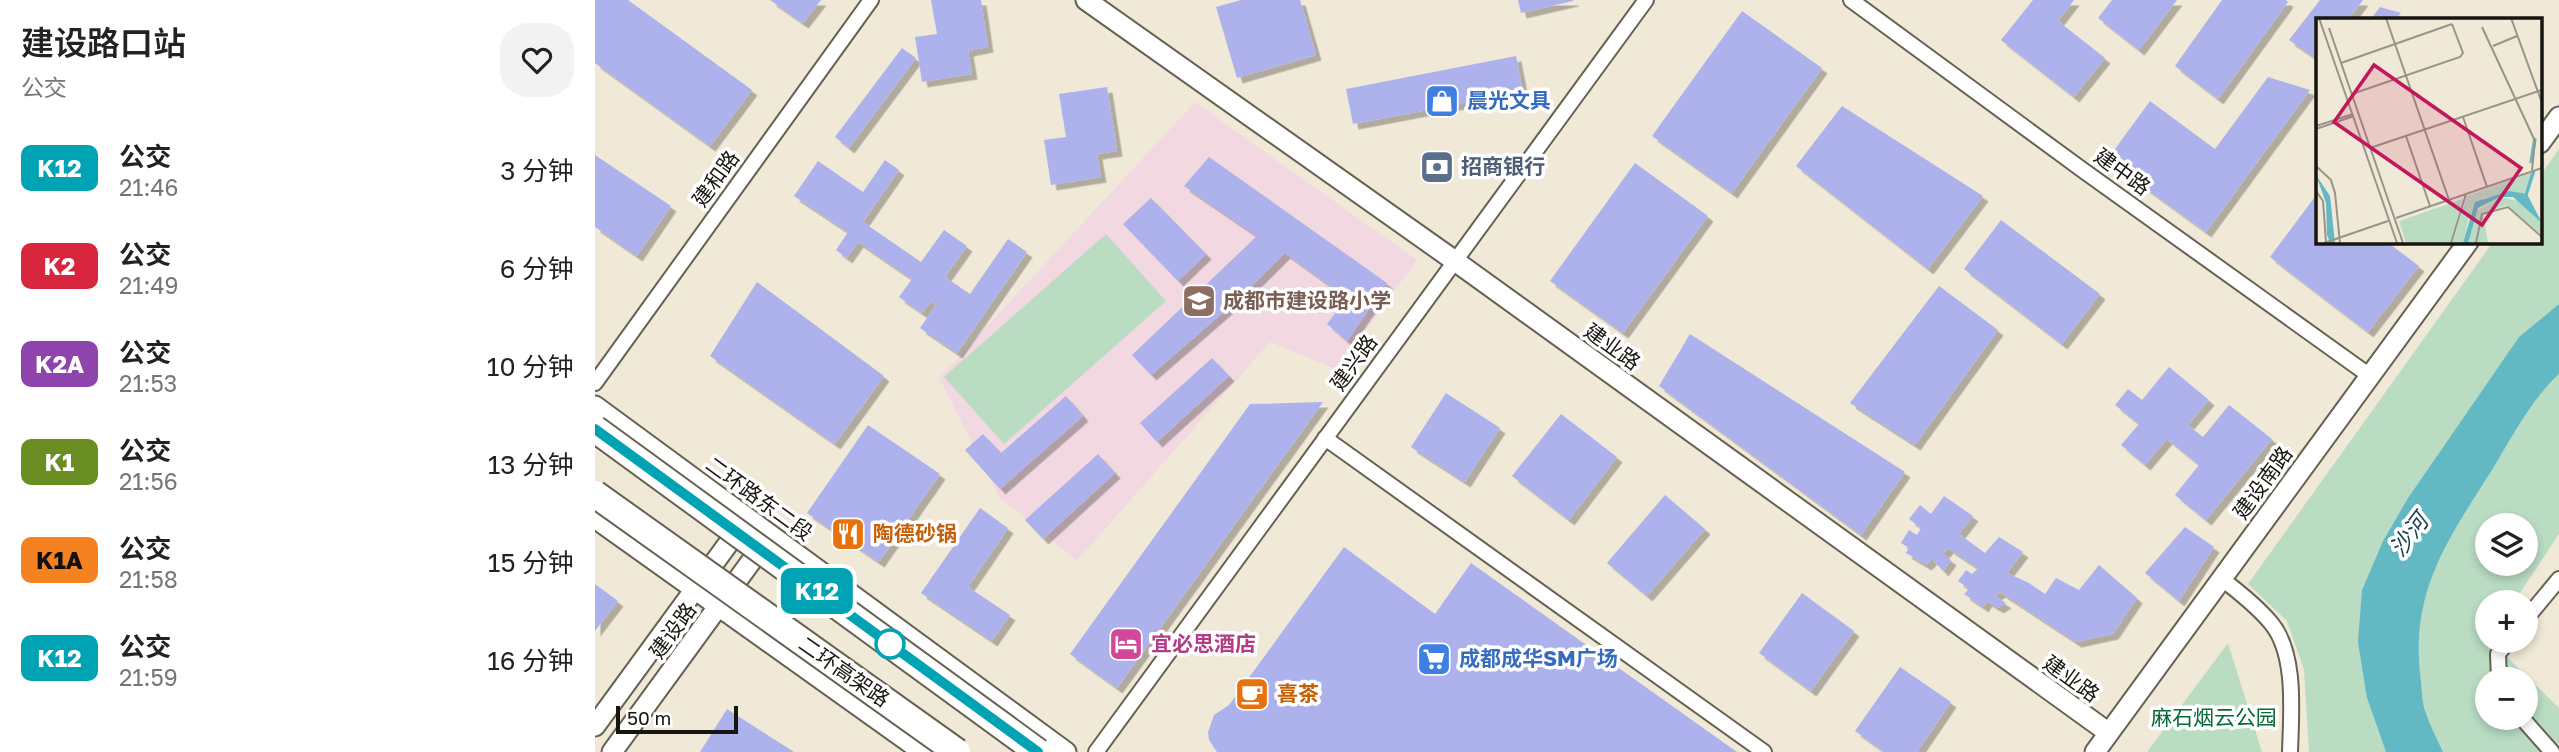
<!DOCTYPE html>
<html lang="zh">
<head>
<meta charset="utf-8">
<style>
	:root { --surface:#fff; --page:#f2f2f2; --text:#222; --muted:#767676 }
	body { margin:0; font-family:"Golos Text","Noto Sans SC",sans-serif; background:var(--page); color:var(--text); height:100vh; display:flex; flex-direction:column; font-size:26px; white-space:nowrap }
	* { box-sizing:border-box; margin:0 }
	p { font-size:23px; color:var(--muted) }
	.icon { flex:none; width:38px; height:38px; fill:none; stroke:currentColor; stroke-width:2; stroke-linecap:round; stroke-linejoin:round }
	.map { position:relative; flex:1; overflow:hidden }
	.side { display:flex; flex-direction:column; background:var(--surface); width:595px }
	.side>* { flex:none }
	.badge { padding:0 14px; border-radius:10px; font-size:24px; line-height:46px }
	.fabs { position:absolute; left:1880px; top:513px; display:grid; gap:14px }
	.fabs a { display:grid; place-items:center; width:63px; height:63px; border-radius:50%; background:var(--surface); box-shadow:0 4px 10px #0003; font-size:35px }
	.scale { position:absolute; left:21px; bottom:18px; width:122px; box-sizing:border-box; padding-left:7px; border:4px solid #17150f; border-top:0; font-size:19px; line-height:24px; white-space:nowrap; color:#17150f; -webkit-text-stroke:5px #fff; paint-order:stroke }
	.map>.badge { position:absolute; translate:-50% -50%; box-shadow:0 0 0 4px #fff }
	.round { display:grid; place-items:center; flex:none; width:74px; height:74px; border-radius:28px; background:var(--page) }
	.headline { display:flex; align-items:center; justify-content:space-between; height:119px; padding:0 21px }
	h1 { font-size:33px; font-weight:600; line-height:52px }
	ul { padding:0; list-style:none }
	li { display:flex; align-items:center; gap:21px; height:98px; padding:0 21px }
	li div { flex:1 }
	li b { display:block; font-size:26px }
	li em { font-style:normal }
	li .badge { min-width:77px; font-weight:700; text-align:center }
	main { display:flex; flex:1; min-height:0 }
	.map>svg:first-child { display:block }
	.education { fill:#f1d8e1 }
	.green { fill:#b9dcc3; fill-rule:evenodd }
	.water { fill:#62b8c3 }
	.building { fill:#adb2ed; filter:url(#shadow) }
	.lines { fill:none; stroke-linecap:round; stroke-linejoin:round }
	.street-casing { stroke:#676152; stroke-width:18 }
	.secondary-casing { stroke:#676152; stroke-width:23 }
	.street { stroke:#fff; stroke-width:14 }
	.secondary { stroke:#fff; stroke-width:19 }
	.highway-bridge-casing { stroke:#676152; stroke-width:30; stroke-linecap:butt }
	.highway-bridge { stroke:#fff; stroke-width:26 }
	.line-casing { stroke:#fff; stroke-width:16 }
	.line { stroke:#00a3b4; stroke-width:10 }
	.stop-dot { fill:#fff; stroke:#00a3b4; stroke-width:3.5 }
	.labels { text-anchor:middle; stroke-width:7; stroke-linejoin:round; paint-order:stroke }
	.shop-label { font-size:21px; font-weight:bold; fill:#366cbe; stroke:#fff; text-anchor:start }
	.service-label { font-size:21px; font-weight:bold; fill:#4e5e75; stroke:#fff; text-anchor:start }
	.street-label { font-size:21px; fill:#17150f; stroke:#fff }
	.education-label { font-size:21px; font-weight:bold; fill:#785e54; stroke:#fff; text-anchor:start }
	.food-label { font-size:21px; font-weight:bold; fill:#c56008; stroke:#fff; text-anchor:start }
	.hotel-label { font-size:21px; font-weight:bold; fill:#b23c85; stroke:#fff; text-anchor:start }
	.park-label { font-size:21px; fill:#056939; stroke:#fff }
	.water-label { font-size:23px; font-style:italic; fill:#1a4247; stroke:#fff }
	.inset-river { fill:none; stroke:#62b8c3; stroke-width:3.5 }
	.inset-road { fill:none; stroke:#999488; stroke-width:2 }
	.view { fill:#c2185b; fill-opacity:0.15; stroke:#c2185b; stroke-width:3.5 }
	.inset-edge { fill:none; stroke:#17150f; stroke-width:3.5 }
</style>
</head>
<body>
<main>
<section class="side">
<div class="headline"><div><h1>建设路口站</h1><p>公交</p></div><a class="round"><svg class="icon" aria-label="heart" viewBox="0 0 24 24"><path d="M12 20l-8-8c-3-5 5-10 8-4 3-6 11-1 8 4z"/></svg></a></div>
<ul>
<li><span class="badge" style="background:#00a3b4;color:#fff">K12</span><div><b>公交</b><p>21:46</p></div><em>3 分钟</em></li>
<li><span class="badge" style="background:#d7263d;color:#fff">K2</span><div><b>公交</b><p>21:49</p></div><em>6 分钟</em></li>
<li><span class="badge" style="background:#8e44ad;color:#fff">K2A</span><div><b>公交</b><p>21:53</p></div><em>10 分钟</em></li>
<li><span class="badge" style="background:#6b8e23;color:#fff">K1</span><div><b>公交</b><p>21:56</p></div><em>13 分钟</em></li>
<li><span class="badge" style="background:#f58220;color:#111">K1A</span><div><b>公交</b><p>21:58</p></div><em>15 分钟</em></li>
<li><span class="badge" style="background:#00a3b4;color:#fff">K12</span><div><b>公交</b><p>21:59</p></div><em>16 分钟</em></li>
</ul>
</section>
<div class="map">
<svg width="1964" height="752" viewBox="0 0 1964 752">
	<defs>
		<filter id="shadow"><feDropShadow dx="5.5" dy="5.5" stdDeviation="0" flood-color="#0004"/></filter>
	</defs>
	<rect width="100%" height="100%" fill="#f0e9d8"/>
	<!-- education -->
	<path class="education" d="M600,102L822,260L742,370L675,342L482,561L405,498L344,378Z"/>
	<!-- green -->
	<path class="green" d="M1964,149V304L1924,337L1813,498L1788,541L1767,590L1772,698L1791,752H1714L1709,670L1692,621L1653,584L1898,242H1945V176Z
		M511,234L571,301L409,444L349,377Z
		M1964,374V534L1919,602H1892V640L1896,641L1964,708V752H1848C1842,739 1835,726 1831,713C1827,703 1827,692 1826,681C1814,593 1852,541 1897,470C1917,437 1936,400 1964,374ZM1892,525H1930V564H1892ZM1892,679H1930V718H1892Z
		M1633,643L1667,752H1552Z"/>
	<!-- water -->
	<path class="water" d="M1964,304V374C1936,400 1917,437 1897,470C1852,541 1814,593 1826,681C1827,692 1827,703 1831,713C1835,726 1842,739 1848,752H1791L1772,698L1763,642L1767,590L1788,541L1813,498L1924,337Z"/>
	<!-- building -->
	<path class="building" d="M0,0H33L157,90L115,146L0,63Z
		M175,0H226L208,23Z
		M336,0H386L393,47L373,51L377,74L327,82L320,37L342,34Z
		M646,0H705L721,55L642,78L621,7Z
		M923,0H978V1L926,13Z
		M1438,0H1479L1463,21L1510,58L1479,97L1406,40Z
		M1517,0H1582L1544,50L1503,18Z
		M1627,0H1691L1693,2L1623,99L1580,66Z
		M1725,0H1768L1754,19H1722V59L1694,40Z
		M1785,7L1806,13L1801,19H1776Z
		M1147,11L1227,68L1137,193L1057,136Z
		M307,48L321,58L254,148L240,137Z
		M921,56L928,92L758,124L751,89Z
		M1673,77L1715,90L1611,232L1512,160L1555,101L1620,149Z
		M512,87L522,151L502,154L506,177L456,185L449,140L471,137L464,94Z
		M1247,106L1388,196L1333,269L1201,166Z
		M0,155L76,206L42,256L0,227Z
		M614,157L792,283L752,341L732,324L752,298L690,253L648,295L556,375L537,355L662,236L589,186Z
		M290,160L304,170L268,222L326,262L349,230L372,246L350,277L375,294L413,239L432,252L362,353L325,328L341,305L336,301L327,313L304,297L317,279L263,242L252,258L241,250L253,232L199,196L223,161L268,192Z
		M1040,163L1113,216L1028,333L955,281Z
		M1722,194V242H1792L1824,266L1773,332L1675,257Z
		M556,198L611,254L583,281L528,224Z
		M1406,220L1505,294L1467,344L1369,269Z
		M162,282L289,376L240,444L115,356Z
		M1344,286L1403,330L1320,445L1255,403Z
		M1095,334L1310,472L1266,535L1064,386Z
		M617,358L634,376L562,442L545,423Z
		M1574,367L1614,400L1593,425L1608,437L1634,405L1677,439L1611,520L1580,495L1604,465L1572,439L1550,465L1526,445L1544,424L1520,405L1533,389L1547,400Z
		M851,393L905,428L870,482L816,447Z
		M471,396L488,416L405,489L370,450L388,434L406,453Z
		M728,402L522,688L475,654L655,404Z
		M966,414L1022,457L974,520L917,476Z
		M273,425L345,474L284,562L212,513Z
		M503,454L520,473L448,539L430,520Z
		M1070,495L1110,529L1052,596L1012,563Z
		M1349,496L1378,516L1364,534L1390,553L1404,537L1428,552L1412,573L1434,583L1450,594L1461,578L1484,590L1504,565L1542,598L1518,634L1481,642L1405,592L1400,596L1411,603L1403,608L1392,601L1388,607L1369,594L1374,589L1363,581L1371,570L1377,574L1383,568L1353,548L1348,554L1356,560L1348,571L1337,559L1331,565L1311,553L1314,548L1306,543L1314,530L1322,535L1326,528L1314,519L1325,505L1336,514Z
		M385,508L413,528L373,587L415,615L397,641L326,593Z
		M1590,527L1619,547L1584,601L1550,573Z
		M749,547L840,614L876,563L1142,752H622L614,740L613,732L619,715L634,705Z
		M0,584L23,601L0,631Z
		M1207,593L1259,631L1216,691L1164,653Z
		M1305,667L1356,702L1322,752H1290L1260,731Z
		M132,709L199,752H105Z"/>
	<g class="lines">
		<!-- street casing -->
		<g class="street-casing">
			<path id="street" d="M1256,0L1489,171L1775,376
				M0,383L276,0
				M730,438L1169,752
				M1627,579C1644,592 1662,606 1676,623C1702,654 1696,714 1695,752
				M1930,620L1964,579
				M1904,679L1903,654L1914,640
				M1927,718L1957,752
				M501,752L1051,0"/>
		</g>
		<!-- secondary casing -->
		<g class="secondary-casing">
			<path id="secondary" d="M491,0L860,261L1514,733
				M1945,143L1964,117
				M0,406L471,752
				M0,518L328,752
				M0,726L149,522
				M17,752L171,541
				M1500,752L1873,242"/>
		</g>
		<!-- street -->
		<use href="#street" class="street"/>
		<!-- secondary -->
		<use href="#secondary" class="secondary"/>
		<!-- highway-bridge casing -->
		<g class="highway-bridge-casing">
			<path id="highway-bridge" d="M0,429L443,752
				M0,494L362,752"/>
		</g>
		<!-- highway-bridge -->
		<use href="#highway-bridge" class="highway-bridge"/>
	</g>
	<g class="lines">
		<!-- line casing -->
		<g class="line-casing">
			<path id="line" d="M0,429L443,752"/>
		</g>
		<!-- line -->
		<use href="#line" class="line"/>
	</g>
	<!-- icons -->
	<defs>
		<g id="shop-square" transform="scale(1.75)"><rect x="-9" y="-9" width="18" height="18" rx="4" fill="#3f7fe0" stroke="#fff"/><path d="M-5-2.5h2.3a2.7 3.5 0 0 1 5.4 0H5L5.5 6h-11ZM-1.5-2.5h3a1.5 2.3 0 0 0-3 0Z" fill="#fff"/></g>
		<g id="bank-square" transform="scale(1.75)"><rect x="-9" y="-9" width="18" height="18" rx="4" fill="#5c6f8a" stroke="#fff"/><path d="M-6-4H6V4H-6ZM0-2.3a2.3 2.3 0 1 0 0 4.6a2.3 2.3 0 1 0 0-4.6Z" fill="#fff"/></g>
		<g id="school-square" transform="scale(1.75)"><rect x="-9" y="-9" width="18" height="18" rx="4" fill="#8d6e63" stroke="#fff"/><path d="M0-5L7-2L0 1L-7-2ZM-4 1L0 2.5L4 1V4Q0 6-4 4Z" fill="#fff"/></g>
		<g id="restaurant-square" transform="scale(1.75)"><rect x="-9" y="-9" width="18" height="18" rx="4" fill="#e8710a" stroke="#fff"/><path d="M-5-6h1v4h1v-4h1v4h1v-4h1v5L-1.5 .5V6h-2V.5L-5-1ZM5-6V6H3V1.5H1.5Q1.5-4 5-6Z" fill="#fff"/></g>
		<g id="hotel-square" transform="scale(1.75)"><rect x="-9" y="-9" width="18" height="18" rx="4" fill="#d1479c" stroke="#fff"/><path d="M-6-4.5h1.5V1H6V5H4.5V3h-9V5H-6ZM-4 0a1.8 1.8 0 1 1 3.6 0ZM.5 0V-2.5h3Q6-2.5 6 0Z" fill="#fff"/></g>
		<g id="supermarket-square" transform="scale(1.75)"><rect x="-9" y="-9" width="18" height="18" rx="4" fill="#3f7fe0" stroke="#fff"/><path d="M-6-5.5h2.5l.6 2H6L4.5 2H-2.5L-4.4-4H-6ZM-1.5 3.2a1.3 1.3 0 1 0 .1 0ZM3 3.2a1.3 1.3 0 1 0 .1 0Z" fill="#fff"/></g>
		<g id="cafe-square" transform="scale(1.75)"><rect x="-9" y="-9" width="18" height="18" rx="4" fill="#e8710a" stroke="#fff"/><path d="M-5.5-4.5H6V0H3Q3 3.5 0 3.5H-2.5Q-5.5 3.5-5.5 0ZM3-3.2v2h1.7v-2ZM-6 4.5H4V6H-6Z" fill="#fff"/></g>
	</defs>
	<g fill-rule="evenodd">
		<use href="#shop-square" x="847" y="101"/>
		<use href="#bank-square" x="842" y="167"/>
		<use href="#school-square" x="604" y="301"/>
		<use href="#restaurant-square" x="253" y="534"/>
		<use href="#hotel-square" x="531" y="644"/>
		<use href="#supermarket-square" x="839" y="659"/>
		<use href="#cafe-square" x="657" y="694"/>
	</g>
	<!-- markers -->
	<circle class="stop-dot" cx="295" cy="644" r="14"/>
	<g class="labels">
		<!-- shop labels -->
		<g class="shop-label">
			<text x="872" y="108">晨光文具</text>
			<text x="864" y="666">成都成华SM广场</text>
		</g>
		<!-- service labels -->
		<g class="service-label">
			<text x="866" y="174">招商银行</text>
		</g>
		<!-- street labels -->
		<g class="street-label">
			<text transform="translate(1527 172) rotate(36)" y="7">建中路</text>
			<text transform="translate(121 179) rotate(-54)" y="7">建和路</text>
			<text transform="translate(1017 347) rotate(36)" y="7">建业路</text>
			<text transform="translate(759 363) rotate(-54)" y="7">建兴路</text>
			<text transform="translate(1668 483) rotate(-54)" y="7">建设南路</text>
			<text transform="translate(164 499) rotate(36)" y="7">二环路东二段</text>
			<text transform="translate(78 631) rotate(-54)" y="7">建设路</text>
			<text transform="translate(249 672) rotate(35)" y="7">二环高架路</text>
			<text transform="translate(1476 679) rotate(36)" y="7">建业路</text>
		</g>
		<!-- education labels -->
		<g class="education-label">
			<text x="628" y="308">成都市建设路小学</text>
		</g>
		<!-- food labels -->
		<g class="food-label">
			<text x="278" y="541">陶德砂锅</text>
			<text x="682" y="701">喜茶</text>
		</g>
		<!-- hotel labels -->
		<g class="hotel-label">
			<text x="556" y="651">宜必思酒店</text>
		</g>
		<!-- park labels -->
		<g class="park-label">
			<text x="1619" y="725">麻石烟云公园</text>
		</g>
		<!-- water labels -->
		<g class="water-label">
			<text transform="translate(1814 535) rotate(-53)" y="8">沙河</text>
		</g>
	</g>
	<!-- overview -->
	<g transform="translate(1721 18)">
		<rect width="226" height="226" fill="#f0e9d8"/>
		<path d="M217,154L207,177L198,174L168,180L153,199L147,225H136L151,178ZM184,179L203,183L226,205V217L191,187L167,195L172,225H152L160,193ZM147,181L134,225H90L83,203Z" fill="#b9dcc3"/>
		<path d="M0,157L14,178L19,225H14L11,217L10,185ZM193,173L211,176L226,205L197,179H184L162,190L152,225H147L159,184Z" fill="#62b8c3"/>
		<path class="inset-river" d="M215,145L219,120M209,180L218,152"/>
		<path class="inset-road" d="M3,0L81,225M70,0L133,182M195,0L226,85M166,9L219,123L216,152M13,10L87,225M177,28L201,18M25,45L136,6M36,76L144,39L147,35L136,6M147,99L171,169M0,108L37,96M0,111L38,98M90,118L114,188M54,130L226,72M0,148L15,162L19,175L24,225M0,173L7,183L10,224M80,200L226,150M8,225L72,203M135,225L150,176M160,225L166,196L192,189L226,219"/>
		<path class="view" d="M58,47L205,150L166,207L18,104Z"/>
		<rect width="226" height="226" class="inset-edge"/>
	</g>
</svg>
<div class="fabs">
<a><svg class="icon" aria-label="layers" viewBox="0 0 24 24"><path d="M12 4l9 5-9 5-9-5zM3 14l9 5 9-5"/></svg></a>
<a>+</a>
<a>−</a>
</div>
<div class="scale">50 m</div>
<b class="badge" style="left:222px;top:591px;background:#00a3b4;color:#fff">K12</b>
</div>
</main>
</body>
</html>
